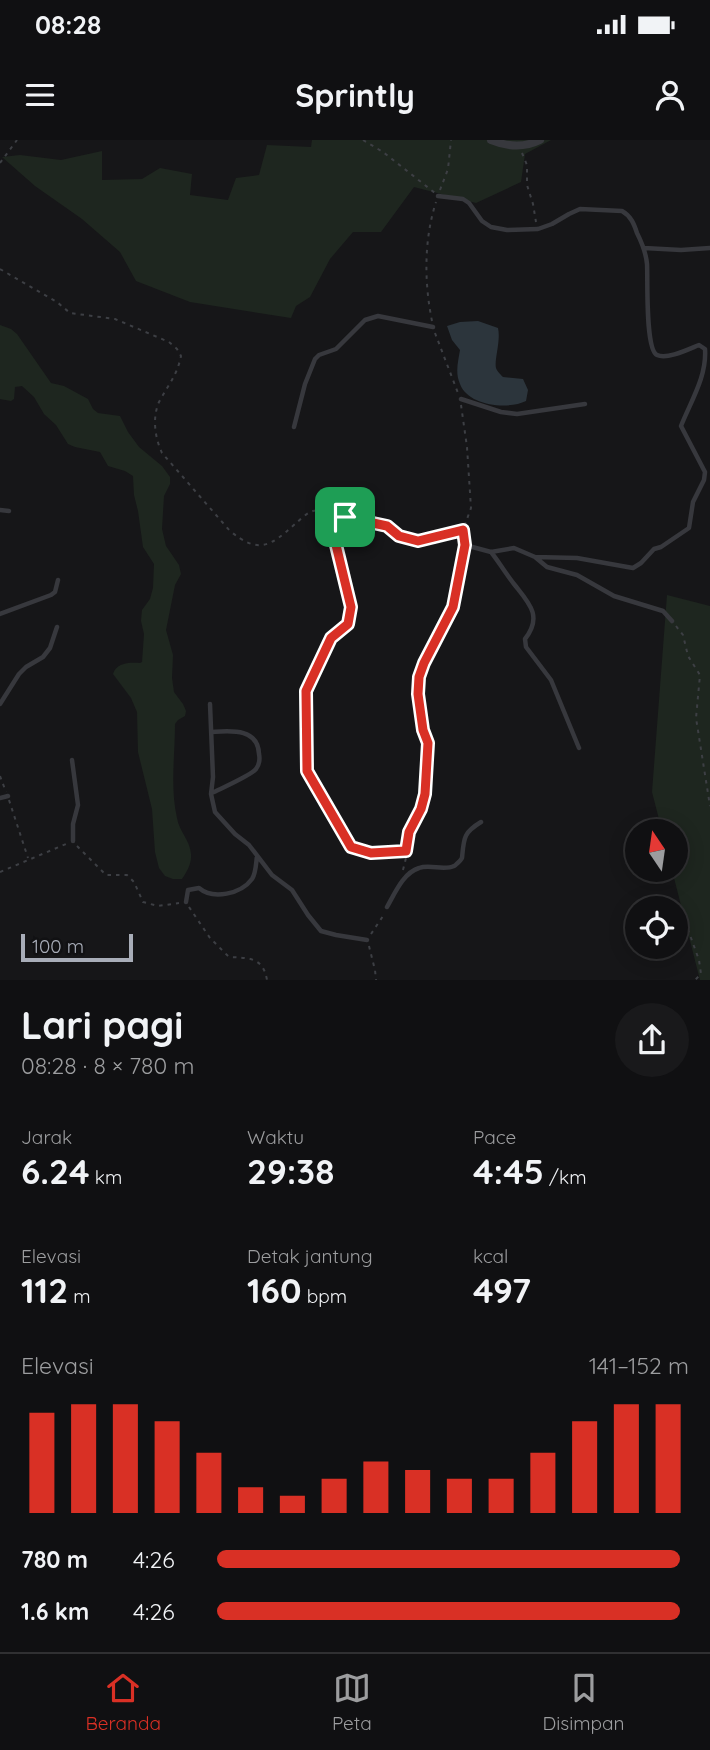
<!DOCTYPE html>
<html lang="id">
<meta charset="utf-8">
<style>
:root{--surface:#101012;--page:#19191b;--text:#f1f3f6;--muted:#9c9d9f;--line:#303032;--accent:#d93025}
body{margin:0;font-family:Quicksand,sans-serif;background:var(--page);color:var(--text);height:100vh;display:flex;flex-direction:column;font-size:26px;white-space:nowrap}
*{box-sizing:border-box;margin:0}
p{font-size:23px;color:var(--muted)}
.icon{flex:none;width:38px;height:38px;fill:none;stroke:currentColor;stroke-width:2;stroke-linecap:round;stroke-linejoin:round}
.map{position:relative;height:840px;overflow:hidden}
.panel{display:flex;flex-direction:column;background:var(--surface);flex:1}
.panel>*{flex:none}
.needle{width:46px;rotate:347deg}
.tools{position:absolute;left:625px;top:679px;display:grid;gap:14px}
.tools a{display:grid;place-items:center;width:63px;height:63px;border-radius:50%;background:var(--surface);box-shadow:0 4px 18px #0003,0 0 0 2px var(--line);font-size:35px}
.scale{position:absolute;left:21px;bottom:18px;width:112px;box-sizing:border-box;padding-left:7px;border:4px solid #a8adb8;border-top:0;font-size:19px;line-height:24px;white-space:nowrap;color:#a8adb8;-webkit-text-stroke:5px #111113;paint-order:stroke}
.pin{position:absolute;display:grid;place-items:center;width:60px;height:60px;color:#fff;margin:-30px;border-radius:14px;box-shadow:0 4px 10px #0006}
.round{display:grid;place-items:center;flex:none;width:74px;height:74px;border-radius:37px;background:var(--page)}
.head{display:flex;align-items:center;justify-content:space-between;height:119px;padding:0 21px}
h1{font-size:38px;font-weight:800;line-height:52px}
.figures{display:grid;grid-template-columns:repeat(3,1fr);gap:10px;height:119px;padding:7px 21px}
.figures div{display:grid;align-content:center}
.figures b{font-size:35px;font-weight:800}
.figures small{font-size:19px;font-weight:400}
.figures p{font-size:19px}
.chart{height:196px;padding:14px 21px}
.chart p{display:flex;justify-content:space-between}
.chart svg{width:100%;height:126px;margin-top:7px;stroke:var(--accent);stroke-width:6}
ul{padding:0 21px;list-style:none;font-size:23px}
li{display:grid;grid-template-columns:112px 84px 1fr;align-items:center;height:52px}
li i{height:18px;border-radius:9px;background:var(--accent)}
.status{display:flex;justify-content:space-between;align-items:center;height:49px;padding:0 35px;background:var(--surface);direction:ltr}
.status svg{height:19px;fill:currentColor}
header{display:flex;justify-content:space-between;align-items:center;height:91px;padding:0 21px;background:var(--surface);font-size:32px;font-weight:800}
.tab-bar{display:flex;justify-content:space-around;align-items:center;height:98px;border-top:2px solid var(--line);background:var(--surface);font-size:19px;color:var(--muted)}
.tab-bar a{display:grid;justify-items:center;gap:4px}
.tab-bar .active{color:var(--accent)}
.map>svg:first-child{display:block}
.green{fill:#1e261f}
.water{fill:#2c353c}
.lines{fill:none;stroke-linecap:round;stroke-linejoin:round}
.path{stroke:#3d3f44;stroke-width:2;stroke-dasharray:3.5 5;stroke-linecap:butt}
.lane{stroke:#37383d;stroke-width:4.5}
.street{stroke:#37383d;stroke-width:8}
.route-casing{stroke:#fff;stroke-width:14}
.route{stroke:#d93025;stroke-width:9}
</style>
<div class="status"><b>08:28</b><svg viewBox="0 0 49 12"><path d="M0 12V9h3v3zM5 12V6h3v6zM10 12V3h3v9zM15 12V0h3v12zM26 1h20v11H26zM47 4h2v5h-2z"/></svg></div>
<header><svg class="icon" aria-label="menu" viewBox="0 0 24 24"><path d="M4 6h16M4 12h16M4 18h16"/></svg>Sprintly<svg class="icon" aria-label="person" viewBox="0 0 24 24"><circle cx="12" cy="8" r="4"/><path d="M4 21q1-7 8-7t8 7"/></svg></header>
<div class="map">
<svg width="710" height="840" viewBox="0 0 710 840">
<rect width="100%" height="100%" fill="#161618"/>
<!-- green -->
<path class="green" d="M 312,0 L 551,0 L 525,14 L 521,42 L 476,63 L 414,47 L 381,92 L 353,92 L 330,119 L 310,157 L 296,166 L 291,178 L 190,162 L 136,141 L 120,112 L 82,79 L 35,46 L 2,17 L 20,15 L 61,20 L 102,11 L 102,40 L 142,39 L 160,28 L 192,34 L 190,55 L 228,60 L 236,38 L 259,35 L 267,5 L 311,7 Z
M 0,185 L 11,189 L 17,194 L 51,243 L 64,246 L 88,259 L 93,269 L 98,273 L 120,276 L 128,292 L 139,307 L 162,326 L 170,337 L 170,344 L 164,356 L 162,389 L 166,406 L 179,425 L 181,434 L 175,445 L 166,490 L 173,515 L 172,538 L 174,552 L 183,564 L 186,571 L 185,576 L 178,580 L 175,584 C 175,616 170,647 177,678 C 179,691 190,700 191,714 C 192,723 187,732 182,739 L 173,739 L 165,736 L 159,728 L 155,712 L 152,669 L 138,612 L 137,572 L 131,558 L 113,534 C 116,523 129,522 140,523 L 142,522 L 144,494 L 141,481 L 142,470 L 150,459 L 153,448 L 154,424 L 143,407 L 138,371 L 134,355 L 133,336 L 125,331 L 108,326 L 100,312 L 75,307 L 68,304 L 56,285 L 44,274 L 34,257 L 22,246 L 15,247 L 14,259 L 11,261 L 0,259 Z
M 667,455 L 710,466 L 710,840 L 700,840 L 672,730 L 676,730 L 676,691 L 662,691 L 652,652 Z"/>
<!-- water -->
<path class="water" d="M 478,181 L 498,188 C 501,201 494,220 496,228 C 497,231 501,235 503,237 L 523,239 L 528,250 L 526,261 C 508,270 468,266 460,244 C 455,233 458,222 460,210 L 452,200 L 447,186 L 460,182 Z"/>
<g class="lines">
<!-- path -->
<path class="path" d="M 363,0 L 383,12 L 435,53
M 522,13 L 527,25 L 527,45 L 533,64 L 536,82
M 0,23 L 17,0
M 440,50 L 448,29 L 451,0
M 0,129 L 57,162 L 70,173 L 115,179 L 169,202 L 177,209 L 181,216 C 177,236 168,245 159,262 C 152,278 155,298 162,313 L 230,391 C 258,414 270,407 295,384 C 300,380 306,373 313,371 C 321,369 332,374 339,375
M 432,181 C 424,142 424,99 436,62
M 435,193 L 458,253
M 461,265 L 467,307 L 471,368 L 463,390 L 464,398
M 352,378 L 387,386 L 399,396 L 418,401 L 462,391
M 676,486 L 683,495 L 688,516 L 700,535 L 696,578 L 710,666
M 0,636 L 6,652
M 9,660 L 28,718
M 77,706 L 106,735 L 127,735 L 134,742 L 143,762 L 158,766 L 179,763
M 407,706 L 409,692 L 421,669 L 425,654 L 428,603 L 423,590 L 418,554 L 420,537 L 424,523 L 453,467 L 464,410
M 403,730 L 406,718
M 0,732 L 66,704
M 189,767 L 210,798 L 229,817 C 249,818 263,817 267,840
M 682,773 L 699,820 L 701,834 L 695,840
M 371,794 L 385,773
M 369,806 L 375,830 L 376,840"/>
<!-- lane -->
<path class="lane" d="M 438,56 L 463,59 L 469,63 L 482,81 L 491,87 L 507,90 L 538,89 L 552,84 L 569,74 L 580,69 L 622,71 C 631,76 634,84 637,93 C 642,103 646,112 647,124 C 648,139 645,209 657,215 C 667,220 689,209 699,205 L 705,209 C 707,236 691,261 681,286 L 705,332 L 704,340 L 693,362 L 689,388 L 661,407 L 654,409 L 641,423 L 633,428 L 577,418 L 535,417
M 644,108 L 681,110 L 710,108
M 461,259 L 501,272 L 517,274 L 585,264
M 294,287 L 305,244 L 315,219 L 319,215 L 336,209 L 365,180 L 378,176 L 433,187
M 0,370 L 9,371
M 345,377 L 336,405 L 350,467 L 348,484 L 331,498 L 306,551 L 307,631 L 351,707 L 371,713 L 406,711
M 465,405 L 491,412 L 514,408 L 535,417 L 547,427 L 577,435 L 614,456 L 663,471 L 672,481
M 491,412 C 499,422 506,434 514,444 C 529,463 543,476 525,499 L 526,507 L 551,540 L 579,608
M 0,474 L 51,455 L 55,452 L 58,440
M 0,564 L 19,534 L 26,527 L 43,517 L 50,508 L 57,487
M 210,564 L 213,637 L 211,654 L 215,672 L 235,694 L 249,705 L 272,735 L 292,750 L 308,775 L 321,791 L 336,795 L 367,800
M 211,592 C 229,591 258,587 259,614 C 260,619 259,625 256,629 C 250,636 222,648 212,653
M 72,620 L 78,665 L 73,684 L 73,701
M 0,658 L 8,656
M 186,762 L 188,750 L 199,748 C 213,760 241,754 252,739 C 256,733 256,723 257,716
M 387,767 C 395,753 403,733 419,728 C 430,724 444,731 454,726 C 455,726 462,719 462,718 C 464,698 463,693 481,682"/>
<!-- street -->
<path class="street" d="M 491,0 C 508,7 524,8 540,0"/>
</g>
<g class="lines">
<!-- route casing -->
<g class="route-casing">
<path id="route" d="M 345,377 L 387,386 L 399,396 L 418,401 L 463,390 L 465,405 L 453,467 L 424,523 L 419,537 L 418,554 L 423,590 L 428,603 L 425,654 L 421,669 L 409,692 L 406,711 L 371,713 L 351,707 L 307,631 L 306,551 L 331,498 L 348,484 L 351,467 L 336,405 Z"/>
</g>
<!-- route -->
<use href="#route" class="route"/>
</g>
</svg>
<div class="tools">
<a><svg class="needle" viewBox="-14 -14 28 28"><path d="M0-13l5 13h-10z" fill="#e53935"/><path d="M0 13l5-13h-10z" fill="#9c9d9f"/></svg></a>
<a><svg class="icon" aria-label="locate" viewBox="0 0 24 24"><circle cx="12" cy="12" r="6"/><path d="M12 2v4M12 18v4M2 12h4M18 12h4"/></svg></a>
</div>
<div class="scale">100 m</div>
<div class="pin" style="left:345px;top:377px;background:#1e9e55"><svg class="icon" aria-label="arrive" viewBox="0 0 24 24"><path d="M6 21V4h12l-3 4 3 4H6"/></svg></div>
</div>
<section class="panel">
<div class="head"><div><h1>Lari pagi</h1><p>08:28 · 8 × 780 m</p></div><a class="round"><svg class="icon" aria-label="share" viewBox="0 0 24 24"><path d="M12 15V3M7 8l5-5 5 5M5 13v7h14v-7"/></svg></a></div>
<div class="figures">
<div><p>Jarak</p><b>6.24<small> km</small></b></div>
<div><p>Waktu</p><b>29:38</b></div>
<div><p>Pace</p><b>4:45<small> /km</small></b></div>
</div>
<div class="figures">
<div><p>Elevasi</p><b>112<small> m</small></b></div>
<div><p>Detak jantung</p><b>160<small> bpm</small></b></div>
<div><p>kcal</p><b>497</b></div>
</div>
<div class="chart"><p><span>Elevasi</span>141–152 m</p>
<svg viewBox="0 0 160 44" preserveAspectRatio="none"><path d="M5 44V9M15 44V6M25 44V6M35 44V12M45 44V23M55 44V35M65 44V38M75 44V32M85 44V26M95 44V29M105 44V32M115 44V32M125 44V23M135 44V12M145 44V6M155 44V6"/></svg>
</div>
<ul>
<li><b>780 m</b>4:26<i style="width:98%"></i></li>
<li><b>1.6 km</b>4:26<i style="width:98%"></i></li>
</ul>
</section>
<nav class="tab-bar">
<a class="active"><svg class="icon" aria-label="home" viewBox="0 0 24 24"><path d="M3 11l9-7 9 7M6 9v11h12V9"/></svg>Beranda</a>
<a><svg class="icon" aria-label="map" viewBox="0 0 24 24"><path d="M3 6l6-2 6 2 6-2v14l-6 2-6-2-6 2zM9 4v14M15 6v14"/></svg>Peta</a>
<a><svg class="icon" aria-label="saved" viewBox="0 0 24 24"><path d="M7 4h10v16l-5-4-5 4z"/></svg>Disimpan</a>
</nav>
